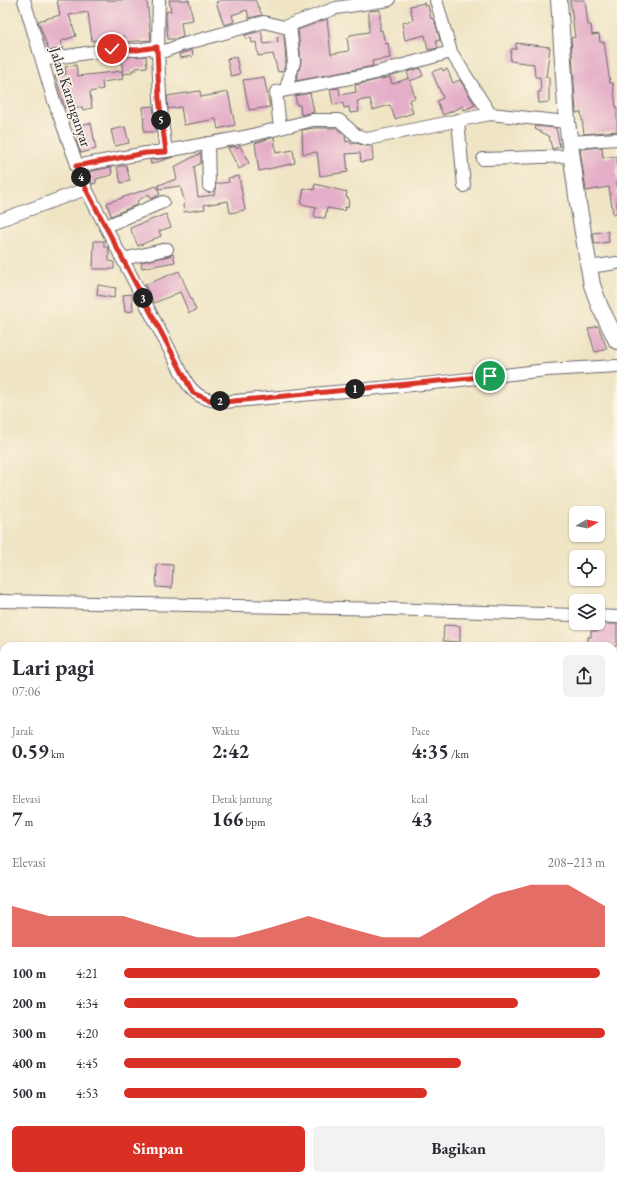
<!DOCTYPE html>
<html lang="id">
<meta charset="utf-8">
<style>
:root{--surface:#fff;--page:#f2f2f3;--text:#2b2b33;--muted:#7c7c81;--accent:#d93025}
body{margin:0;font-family:"EB Garamond",serif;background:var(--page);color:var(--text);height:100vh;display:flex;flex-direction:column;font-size:15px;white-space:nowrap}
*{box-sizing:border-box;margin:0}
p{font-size:13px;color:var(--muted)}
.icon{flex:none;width:22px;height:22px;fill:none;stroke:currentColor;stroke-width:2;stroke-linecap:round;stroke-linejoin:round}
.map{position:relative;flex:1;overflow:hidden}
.panel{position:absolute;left:0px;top:642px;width:617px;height:538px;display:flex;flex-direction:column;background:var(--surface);border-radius:12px 12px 0 0;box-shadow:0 1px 3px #0004}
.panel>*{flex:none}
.needle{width:26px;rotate:81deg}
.controls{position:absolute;left:569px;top:506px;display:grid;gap:8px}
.controls a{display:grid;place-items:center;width:36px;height:36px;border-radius:6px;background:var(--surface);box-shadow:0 1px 3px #0004;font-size:20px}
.pin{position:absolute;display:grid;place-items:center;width:34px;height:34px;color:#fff;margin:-17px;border:2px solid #fff;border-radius:50%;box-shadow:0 1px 4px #0007}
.km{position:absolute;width:20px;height:20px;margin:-10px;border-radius:50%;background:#222;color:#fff;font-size:11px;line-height:20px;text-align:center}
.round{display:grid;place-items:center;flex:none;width:42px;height:42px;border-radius:6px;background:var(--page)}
.headline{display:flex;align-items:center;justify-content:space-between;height:68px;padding:0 12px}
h1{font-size:22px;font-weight:700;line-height:30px}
.stats{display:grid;grid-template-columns:repeat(3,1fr);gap:6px;height:68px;padding:4px 12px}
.stats div{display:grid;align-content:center}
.stats b{font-size:20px;font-weight:700}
.stats small{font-size:11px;font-weight:400}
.stats p{font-size:11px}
.chart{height:112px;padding:8px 12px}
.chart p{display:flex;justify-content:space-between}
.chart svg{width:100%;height:72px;margin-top:4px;fill:var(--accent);opacity:.7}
.primary-button{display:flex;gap:8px;margin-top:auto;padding:8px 12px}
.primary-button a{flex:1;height:46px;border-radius:6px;background:var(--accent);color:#fff;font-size:16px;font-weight:700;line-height:46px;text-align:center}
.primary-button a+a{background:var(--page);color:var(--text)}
ul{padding:0 12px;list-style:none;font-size:13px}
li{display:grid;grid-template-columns:64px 48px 1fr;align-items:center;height:30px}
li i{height:10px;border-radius:5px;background:var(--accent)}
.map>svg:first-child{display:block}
.built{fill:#e8d2ee}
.green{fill:#8dd692;stroke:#587c66}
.building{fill:#e4aec8}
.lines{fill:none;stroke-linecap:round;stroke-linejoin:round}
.minor-casing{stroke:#6a666b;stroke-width:14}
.major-casing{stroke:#6a666b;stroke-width:18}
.path{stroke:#6a666b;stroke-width:1.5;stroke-dasharray:3 3;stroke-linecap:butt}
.minor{stroke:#fff;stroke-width:12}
.major{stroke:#fff;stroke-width:16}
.route-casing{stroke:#fff;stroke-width:8}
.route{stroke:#d93025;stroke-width:5}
.labels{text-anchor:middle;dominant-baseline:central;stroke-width:3.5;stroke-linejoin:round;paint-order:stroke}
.street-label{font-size:15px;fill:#22223b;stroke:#fcf5e5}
</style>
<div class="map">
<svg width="617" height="1180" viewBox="0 0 617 1180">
<rect width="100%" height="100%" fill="#fcf5e5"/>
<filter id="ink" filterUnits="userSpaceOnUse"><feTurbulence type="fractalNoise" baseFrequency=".025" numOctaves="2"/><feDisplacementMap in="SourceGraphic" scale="8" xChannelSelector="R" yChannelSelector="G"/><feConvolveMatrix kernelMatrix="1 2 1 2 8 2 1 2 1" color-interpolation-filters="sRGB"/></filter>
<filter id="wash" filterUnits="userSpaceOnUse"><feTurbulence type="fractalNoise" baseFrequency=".012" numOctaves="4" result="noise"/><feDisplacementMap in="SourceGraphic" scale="16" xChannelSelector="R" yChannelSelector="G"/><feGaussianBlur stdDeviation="0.9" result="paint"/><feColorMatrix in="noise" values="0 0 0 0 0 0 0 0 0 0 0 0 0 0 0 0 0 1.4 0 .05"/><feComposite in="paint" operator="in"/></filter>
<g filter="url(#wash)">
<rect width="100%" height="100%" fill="#efe4c4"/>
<!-- built -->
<path class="built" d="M 252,1176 L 340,1176 L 340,1180 L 252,1180 Z"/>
<!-- green -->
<path class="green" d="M 273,1176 L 318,1176 L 318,1180 L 273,1180 Z"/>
<g id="blocks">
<!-- building -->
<path class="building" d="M 57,0 L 147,0 L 151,40 L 124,42 L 124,36 L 92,41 L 88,12 L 69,15 L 76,36 L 61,41 L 63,48 L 49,51 L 38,21 L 60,15 Z
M 169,0 L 189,0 L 193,20 L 181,22 L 183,37 L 177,39 L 168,39 L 166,19 L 166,12 L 171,11 Z
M 222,0 L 255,0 L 262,15 L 249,18 L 247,10 L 232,15 L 234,22 L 224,25 L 216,2 Z
M 570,0 L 585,0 L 588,25 L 591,25 L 592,35 L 599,34 L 600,42 L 604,42 L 610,83 L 613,83 L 616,107 L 617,107 L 617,131 L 584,134 L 581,112 L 576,113 L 571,38 L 575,37 Z
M 425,3 L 425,6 L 428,5 L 431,19 L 434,18 L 440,40 L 436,41 L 438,48 L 428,50 L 425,35 L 405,40 L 402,23 L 413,21 L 410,6 Z
M 380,10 L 380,31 L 382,30 L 385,44 L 388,43 L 390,58 L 372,61 L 373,66 L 369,67 L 296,81 L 301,62 L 298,30 L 327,19 L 331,54 L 349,51 L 347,38 L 350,37 L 350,35 L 369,32 L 369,11 Z
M 261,31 L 264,44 L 278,42 L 277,37 L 284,36 L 286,61 L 283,71 L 278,72 L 273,54 L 258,56 L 256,42 L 252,43 L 251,38 L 246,39 L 245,35 Z
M 516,43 L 550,47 L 546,77 L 549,77 L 549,102 L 539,103 L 538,92 L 541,92 L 540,77 L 535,77 L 534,64 L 510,61 L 511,49 L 516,49 Z
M 192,50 L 193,56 L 180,58 L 179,54 Z
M 146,56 L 147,67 L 136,68 L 136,70 L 132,70 L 132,73 L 123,74 L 121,57 Z
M 236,57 L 240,74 L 231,76 L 227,59 Z
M 76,65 L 78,76 L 122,71 L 123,79 L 102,82 L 103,89 L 90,92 L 92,108 L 83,110 L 82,107 L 65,108 L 55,76 L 66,74 L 65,67 Z
M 420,68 L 423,76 L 410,81 L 407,72 Z
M 442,68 L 443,71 L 447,69 L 453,83 L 460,80 L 475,105 L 464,110 L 463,106 L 443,115 L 437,101 L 443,98 L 432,72 Z
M 264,77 L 270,107 L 249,110 L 243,80 Z
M 390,77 L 392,84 L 409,78 L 415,98 L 409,100 L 413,113 L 395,119 L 390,105 L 373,110 L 370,99 L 357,101 L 359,112 L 350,113 L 349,107 L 344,108 L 343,103 L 333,105 L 330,89 L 339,88 L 340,95 L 356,92 L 355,85 Z
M 200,91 L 201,97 L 228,92 L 235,125 L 218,129 L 216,119 L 184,125 L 181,107 L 168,109 L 167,96 Z
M 310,93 L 314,112 L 301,115 L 300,105 L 297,105 L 295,96 Z
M 153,106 L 156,132 L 144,132 L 143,107 Z
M 91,123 L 96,149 L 81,153 L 76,140 L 79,139 L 76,125 Z
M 536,126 L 556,128 L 560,147 L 552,149 L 549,136 L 535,129 Z
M 125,127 L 129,143 L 115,146 L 111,130 Z
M 314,128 L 336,128 L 345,135 L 346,142 L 351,141 L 351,144 L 356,143 L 365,146 L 372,146 L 373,160 L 361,162 L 360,153 L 346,154 L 348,172 L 320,176 L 317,152 L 303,154 L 302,130 Z
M 274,137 L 276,153 L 293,150 L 295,163 L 259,171 L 255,143 Z
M 235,146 L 236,148 L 240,146 L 249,163 L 239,169 L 228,148 Z
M 602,147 L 603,158 L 617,156 L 617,213 L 613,214 L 609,187 L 586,191 L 580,149 Z
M 201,153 L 201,163 L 194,167 L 198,197 L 214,195 L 216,184 L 229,182 L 228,178 L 239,176 L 245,210 L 230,213 L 228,201 L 204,205 L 205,209 L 184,212 L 183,205 L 185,203 L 180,186 L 159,189 L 158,185 L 177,179 L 174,167 Z
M 173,157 L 151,164 L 150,160 L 167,158 Z
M 126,165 L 130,181 L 121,183 L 117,167 Z
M 111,167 L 112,175 L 96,179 L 96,183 L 92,184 L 88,172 Z
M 315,184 L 347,192 L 346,197 L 349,198 L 348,208 L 345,207 L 344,211 L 327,208 L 325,218 L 314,217 L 316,207 L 301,204 L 304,188 L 314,190 Z
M 156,186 L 160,194 L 151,199 L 149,194 L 137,201 L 138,204 L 111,216 L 107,203 Z
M 166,214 L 171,227 L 159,231 L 161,236 L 138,246 L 130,228 Z
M 608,231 L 609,242 L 595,244 L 593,233 Z
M 94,241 L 104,241 L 104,247 L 108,247 L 109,250 L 109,261 L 114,262 L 114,269 L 93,269 Z
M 173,254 L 175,262 L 142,268 L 141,262 L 169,256 Z
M 179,271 L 196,310 L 189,313 L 180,292 L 154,303 L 145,285 Z
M 98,285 L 116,288 L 114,298 L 97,295 Z
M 132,294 L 133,311 L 125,312 L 123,295 Z
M 598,326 L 607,349 L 595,352 L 588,329 Z
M 157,564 L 173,565 L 172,588 L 156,587 Z
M 599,624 L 617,624 L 617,646 L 588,646 L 588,637 L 591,637 L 591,631 L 599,631 Z
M 444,625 L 460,626 L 460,642 L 443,641 Z"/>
</g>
</g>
<g filter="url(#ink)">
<use href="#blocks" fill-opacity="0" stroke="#6a666b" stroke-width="1"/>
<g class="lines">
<!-- minor casing -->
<g class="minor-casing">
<path id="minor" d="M 24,0 L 54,101 L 86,189 L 187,383 C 197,398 207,400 224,402 L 434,383 L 547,370 L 617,366
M 436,0 L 451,52
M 157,54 L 181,45 L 264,22 L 284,27 L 336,8 L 389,0
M 42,60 L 112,49 L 137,50 L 157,47
M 287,90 L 287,85 L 294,62 L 290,25
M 490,114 L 567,122
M 458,120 L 464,186
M 570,142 L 617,139
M 208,143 L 209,186
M 166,151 L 244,137 L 313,120 L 339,120 L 356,135 L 367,139 L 490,114 L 451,52 L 371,74 L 276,92 L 280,128
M 483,159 L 571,156
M 76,166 L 146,153 L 166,151 C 158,100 157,52 159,0
M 0,220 L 86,189
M 106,226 L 163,202
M 123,259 L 167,249
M 589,267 L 617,263
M 0,601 L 387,609 L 576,615
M 598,616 L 617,617
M 613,665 L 617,663
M 613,727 L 617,727
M 613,791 L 617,790
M 613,833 L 617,833
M 0,845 L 4,847
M 613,902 L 617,901
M 3,1028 L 4,1040
M 0,1071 L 4,1070
M 613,1136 L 617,1138
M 0,1154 L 4,1154
M 32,1176 L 33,1180
M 82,1176 L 83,1180
M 167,1176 L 167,1180
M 569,1176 L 569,1180"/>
</g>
<!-- major casing -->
<g class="major-casing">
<path id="major" d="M 559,0 L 567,122 L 578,203 L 592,285 L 600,307 L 617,341"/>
</g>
<!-- path -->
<path class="path" d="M 0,759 L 4,759"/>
<!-- minor -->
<use href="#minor" class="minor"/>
<!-- major -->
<use href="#major" class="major"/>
</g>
</g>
<g class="lines" filter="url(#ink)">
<!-- route casing -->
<g class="route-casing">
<path id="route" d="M 112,49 L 137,50 L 157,47 L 159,99 L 166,152 L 146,153 L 76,166 L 86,189 L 193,393 L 209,400 L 224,402 L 490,376"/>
</g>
<!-- route -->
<use href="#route" class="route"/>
</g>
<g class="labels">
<!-- street labels -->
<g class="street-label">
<text transform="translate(71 97) rotate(72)">Jalan Karanganyar</text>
</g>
</g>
</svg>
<div class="controls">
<a><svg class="needle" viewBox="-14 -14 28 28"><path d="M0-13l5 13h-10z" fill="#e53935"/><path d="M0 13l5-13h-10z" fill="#7c7c81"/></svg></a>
<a><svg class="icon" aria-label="locate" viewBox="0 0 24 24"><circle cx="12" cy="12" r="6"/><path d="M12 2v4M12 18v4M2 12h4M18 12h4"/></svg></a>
<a><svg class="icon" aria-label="layers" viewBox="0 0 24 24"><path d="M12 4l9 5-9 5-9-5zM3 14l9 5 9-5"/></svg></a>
</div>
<div class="pin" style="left:490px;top:376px;background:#1e9e55"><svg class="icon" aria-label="arrive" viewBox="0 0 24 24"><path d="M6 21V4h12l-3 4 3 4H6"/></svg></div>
<div class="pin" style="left:112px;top:49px;background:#d93025"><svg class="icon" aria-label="check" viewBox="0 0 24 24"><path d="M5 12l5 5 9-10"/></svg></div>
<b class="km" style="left:355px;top:389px">1</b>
<b class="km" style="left:220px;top:401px">2</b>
<b class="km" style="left:143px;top:298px">3</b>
<b class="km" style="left:81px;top:177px">4</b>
<b class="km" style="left:161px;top:120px">5</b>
<section class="panel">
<div class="headline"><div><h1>Lari pagi</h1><p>07:06</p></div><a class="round"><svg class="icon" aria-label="share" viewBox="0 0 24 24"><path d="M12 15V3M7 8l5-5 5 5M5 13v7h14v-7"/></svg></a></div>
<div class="stats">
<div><p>Jarak</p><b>0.59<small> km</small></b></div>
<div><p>Waktu</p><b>2:42</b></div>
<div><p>Pace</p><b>4:35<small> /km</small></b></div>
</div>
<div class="stats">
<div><p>Elevasi</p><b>7<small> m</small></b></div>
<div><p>Detak jantung</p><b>166<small> bpm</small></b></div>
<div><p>kcal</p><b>43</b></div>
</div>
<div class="chart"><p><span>Elevasi</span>208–213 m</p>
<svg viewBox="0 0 160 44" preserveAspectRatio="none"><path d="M0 44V19L10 25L20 25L30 25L40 32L50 38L60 38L70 32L80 25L90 32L100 38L110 38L120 25L130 12L140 6L150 6L160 19V44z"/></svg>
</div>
<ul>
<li><b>100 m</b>4:21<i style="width:99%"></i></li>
<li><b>200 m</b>4:34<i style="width:82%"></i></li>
<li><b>300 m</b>4:20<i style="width:100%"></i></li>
<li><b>400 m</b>4:45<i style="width:70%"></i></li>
<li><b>500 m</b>4:53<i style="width:63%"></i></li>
</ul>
<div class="primary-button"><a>Simpan</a><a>Bagikan</a></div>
</section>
</div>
